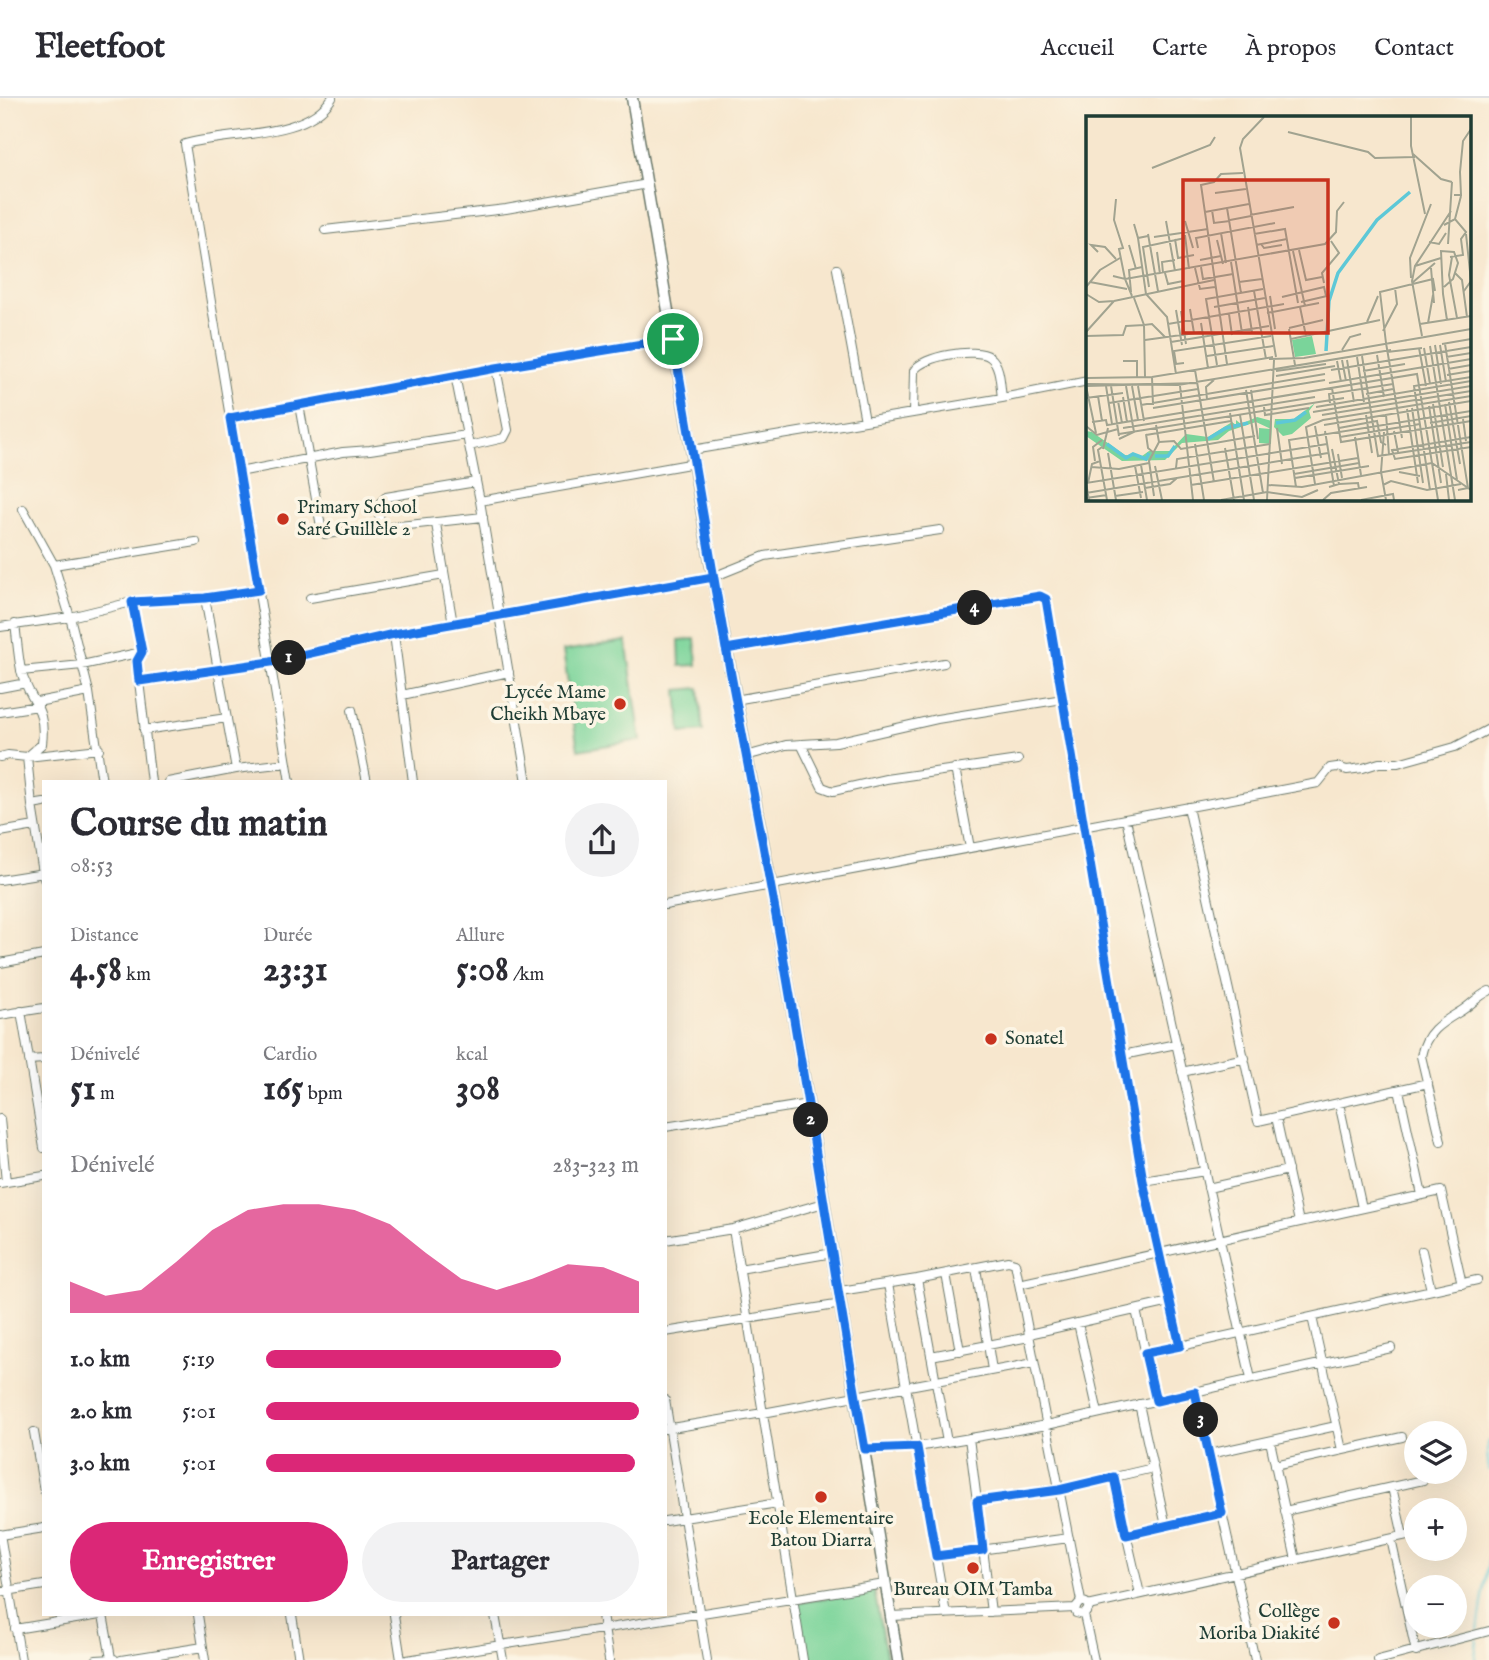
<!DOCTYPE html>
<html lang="fr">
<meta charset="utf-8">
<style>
:root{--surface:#fff;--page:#f2f2f3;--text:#2b2b33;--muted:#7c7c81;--line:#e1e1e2;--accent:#db2777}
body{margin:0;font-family:"IM FELL English",serif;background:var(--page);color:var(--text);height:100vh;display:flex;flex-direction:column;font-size:26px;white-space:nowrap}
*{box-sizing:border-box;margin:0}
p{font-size:23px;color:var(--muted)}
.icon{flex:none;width:38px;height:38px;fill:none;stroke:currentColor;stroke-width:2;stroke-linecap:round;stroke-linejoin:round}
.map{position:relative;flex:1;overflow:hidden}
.side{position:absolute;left:42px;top:682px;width:625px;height:836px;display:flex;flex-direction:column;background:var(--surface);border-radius:0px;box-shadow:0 7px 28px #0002}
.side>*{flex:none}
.tools{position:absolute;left:1404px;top:1323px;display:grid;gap:14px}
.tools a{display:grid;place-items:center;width:63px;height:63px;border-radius:50%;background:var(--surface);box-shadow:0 7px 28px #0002;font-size:35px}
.pin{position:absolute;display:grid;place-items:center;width:60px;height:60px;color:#fff;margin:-30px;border:4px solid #fff;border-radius:50%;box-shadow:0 2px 7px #0007}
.km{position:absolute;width:35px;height:35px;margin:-18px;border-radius:50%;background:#222;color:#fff;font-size:19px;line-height:35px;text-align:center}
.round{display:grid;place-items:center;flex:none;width:74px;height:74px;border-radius:37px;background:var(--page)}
.summary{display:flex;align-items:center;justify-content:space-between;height:119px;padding:0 28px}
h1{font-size:38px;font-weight:700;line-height:52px}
.stats{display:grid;grid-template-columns:repeat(3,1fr);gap:10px;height:119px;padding:7px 28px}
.stats div{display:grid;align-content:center}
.stats b{font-size:35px;font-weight:700}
.stats small{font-size:19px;font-weight:400}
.stats p{font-size:19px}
.chart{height:196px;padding:14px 28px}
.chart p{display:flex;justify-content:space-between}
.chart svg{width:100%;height:126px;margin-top:7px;fill:var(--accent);opacity:.7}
.action{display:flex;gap:14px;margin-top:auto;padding:14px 28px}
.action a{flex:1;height:80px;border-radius:42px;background:var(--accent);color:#fff;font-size:28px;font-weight:700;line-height:80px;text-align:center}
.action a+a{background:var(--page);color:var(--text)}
ul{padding:0 28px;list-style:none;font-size:23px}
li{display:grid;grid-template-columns:112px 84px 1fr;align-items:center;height:52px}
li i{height:18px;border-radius:9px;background:var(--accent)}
header{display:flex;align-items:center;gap:42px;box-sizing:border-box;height:98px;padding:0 35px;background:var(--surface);border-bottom:2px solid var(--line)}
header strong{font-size:33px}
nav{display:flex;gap:38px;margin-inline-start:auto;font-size:24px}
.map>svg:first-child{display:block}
.green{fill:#7ad49a;stroke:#4c8867;stroke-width:2}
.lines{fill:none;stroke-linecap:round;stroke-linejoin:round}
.stream{stroke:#5dc8d7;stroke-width:2}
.street-casing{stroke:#6b786a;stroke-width:10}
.secondary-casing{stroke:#6b786a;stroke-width:13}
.street{stroke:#fff;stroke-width:8}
.secondary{stroke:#fff;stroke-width:10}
.route-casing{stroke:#fff;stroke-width:14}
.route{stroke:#1a73e8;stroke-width:9}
.poi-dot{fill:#c8321e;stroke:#fcf5e5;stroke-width:2.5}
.labels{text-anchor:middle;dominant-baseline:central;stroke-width:7;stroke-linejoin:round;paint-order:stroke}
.poi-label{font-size:19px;fill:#1f3d34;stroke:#fcf5e5;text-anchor:start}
.inset-river{fill:none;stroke:#5dc8d7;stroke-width:3.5}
.inset-road{fill:none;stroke:#a1a390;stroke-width:2}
.view{fill:#c8321e;fill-opacity:0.15;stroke:#c8321e;stroke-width:3.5}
.inset-edge{fill:none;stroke:#1f3d34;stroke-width:3.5}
</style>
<header>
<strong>Fleetfoot</strong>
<nav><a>Accueil</a><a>Carte</a><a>À propos</a><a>Contact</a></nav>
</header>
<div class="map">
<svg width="1489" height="1562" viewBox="0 0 1489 1562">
<rect width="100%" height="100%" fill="#fcf5e5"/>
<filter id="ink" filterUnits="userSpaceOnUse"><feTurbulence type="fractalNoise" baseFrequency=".0143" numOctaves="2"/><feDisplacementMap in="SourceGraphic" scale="14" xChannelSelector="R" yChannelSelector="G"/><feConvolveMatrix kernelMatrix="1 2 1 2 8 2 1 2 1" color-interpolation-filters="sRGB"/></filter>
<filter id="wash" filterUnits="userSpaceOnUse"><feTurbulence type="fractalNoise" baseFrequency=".00686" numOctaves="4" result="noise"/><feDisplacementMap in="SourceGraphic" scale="28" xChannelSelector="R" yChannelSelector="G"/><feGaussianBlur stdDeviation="1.57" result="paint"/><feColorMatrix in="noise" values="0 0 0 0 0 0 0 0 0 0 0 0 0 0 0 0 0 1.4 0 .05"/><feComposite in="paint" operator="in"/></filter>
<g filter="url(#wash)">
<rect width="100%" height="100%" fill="#f7e7ce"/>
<!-- green -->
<path class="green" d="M 695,541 L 697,567 L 680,568 L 679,542 Z
M 626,543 L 641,642 L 578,652 L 563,553 Z
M 699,590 L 703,633 L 681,635 L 677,592 Z
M 874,1491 L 887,1562 L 807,1562 L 797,1505 Z"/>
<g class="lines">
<!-- stream -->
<path class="stream" d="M 1489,1343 L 1487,1353 L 1489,1372
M 1478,1532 L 1489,1460
M 1475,1562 L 1477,1541"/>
</g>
</g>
<g filter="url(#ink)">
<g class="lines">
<!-- street casing -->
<g class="street-casing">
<path id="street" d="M 325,132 L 506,111 L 648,86
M 837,171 L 865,323
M 455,277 L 480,403 L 527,684
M 299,307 L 322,434 L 325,436 L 483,419
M 913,315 L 914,273 C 921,258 976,249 990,259 C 1001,267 1000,287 1002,300
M 230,320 L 496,270 L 673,241
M 469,348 L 504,340 L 508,332 L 496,270
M 692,352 L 1002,300 L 1088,283
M 239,374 L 343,354 L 370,352 L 466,337
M 480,403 L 695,365
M 23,411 L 54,467 L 70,519 L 89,594 L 102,684
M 436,426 L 453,526
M 381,432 L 378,407 L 386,399 L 476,384
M 54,467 L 196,444
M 205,500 L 236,671
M 310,500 L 444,477
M 132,504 L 142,554 L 137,563 L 139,583
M 15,526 C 17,541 18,557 21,572 C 28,603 47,607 42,646 L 27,659 L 32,707 L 44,781
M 0,529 L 70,519 L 132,504 L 205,500 L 259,492
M 394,536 L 413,684
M 726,551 L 1040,498 L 1046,501 L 1143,1083 L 1180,1248
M 21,573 L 82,567 L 142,554
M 0,590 L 26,585
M 402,597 L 509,574
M 735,602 L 944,565
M 37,604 L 89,594
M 352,612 L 367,684
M 0,614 L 38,608
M 144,632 L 227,620
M 801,646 L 822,689 L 833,693 L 886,681 L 1018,662
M 746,658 L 786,647 L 836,644 L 937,621 L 1063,601
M 0,659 L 8,657 L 27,659 L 99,651
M 955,670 L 970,750
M 151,684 L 139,583 L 271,564 L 394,536 L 713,479 L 765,458 L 940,432
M 168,684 L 236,671 L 287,665
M 290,684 L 185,46 C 229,34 306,41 332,0
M 32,707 L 44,705
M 1188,709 L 1258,1023 L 1428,985
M 1126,721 L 1251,1281
M 0,734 L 35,728
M 0,782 L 44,775
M 665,807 L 1318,685 L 1330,670 L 1337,669 L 1347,672 L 1363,670 L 1379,665 L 1398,665 L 1455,649 L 1489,631
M 0,865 L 44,857
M 21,913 L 44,1050
M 0,917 L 44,910
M 1123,957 L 1176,946
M 29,962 L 44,961
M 1182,974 L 1245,960
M 1399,992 L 1422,1097
M 1339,1005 L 1362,1110
M 1276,1019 L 1299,1124
M 0,1021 L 6,1084
M 665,1029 L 808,1006
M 1441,1043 L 1421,958 C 1426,933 1441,925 1461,913 C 1471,907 1478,898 1489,893
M 1143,1083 L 1205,1073
M 0,1085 L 44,1078
M 1208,1090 L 1288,1072
M 733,1131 L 803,1562
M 665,1142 L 733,1131 L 824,1105
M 1422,1153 L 1431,1192
M 976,1170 L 992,1272
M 739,1171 L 833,1155
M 946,1176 L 960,1253
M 917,1181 L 947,1344
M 888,1186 L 946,1516
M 1019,1186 L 1441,1093 L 1462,1186
M 840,1193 L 917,1181 L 1008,1163 L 1015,1165 L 1081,1503
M 1136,1212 L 1156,1302
M 1312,1219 L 1342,1352
M 1078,1225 L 1098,1315
M 665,1234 L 842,1206
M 1029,1236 L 1170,1204
M 1145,1256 L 1477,1182
M 931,1258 L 1029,1239
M 1195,1294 L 1255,1562
M 665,1302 L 707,1562
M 1139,1306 L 1166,1428
M 665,1331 L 763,1315 L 1034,1265
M 34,1334 L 44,1393
M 969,1340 L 991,1514
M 1270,1343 L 1296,1462
M 865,1351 L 917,1349 L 1047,1327 L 1391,1250
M 1209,1356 L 1336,1328
M 1275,1367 L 1402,1339
M 1113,1379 L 1140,1496
M 1392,1389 L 1403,1438
M 977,1403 L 1059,1392 L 1153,1370
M 1285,1413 L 1423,1382
M 665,1423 L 778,1405
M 0,1436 L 21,1562
M 0,1437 L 44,1430
M 1126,1437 L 1222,1415
M 1391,1441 L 1416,1554
M 936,1458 L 1069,1440
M 0,1494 L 44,1487
M 1088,1508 L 1416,1435
M 103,1517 L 111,1560
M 198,1517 L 205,1562
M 292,1517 L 299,1562
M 394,1517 L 401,1562
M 495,1517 L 503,1562
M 602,1517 L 609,1562
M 1084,1517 L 1094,1562
M 891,1518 L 1075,1510 L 1081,1503 L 1086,1505 L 1089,1510 L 1084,1517 L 1076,1515 L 1075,1510
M 15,1531 L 100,1517
M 96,1562 L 114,1561
M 121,1562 L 203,1549
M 407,1562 L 885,1486
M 1378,1562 L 1489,1533"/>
</g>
<!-- secondary casing -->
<g class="secondary-casing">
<path id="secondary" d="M 632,0 L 713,479 L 771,787 L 803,974 L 898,1562"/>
</g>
<!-- street -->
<use href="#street" class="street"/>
<!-- secondary -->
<use href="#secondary" class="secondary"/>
</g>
</g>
<g class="lines" filter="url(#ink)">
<!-- route casing -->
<g class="route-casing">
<path id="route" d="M 673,241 L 496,270 L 230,320 L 259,492 L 205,500 L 132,504 L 142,554 L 137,563 L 139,583 L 271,564 L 394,536 L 713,479 C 737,613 764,746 787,880 C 814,1037 837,1194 865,1351 L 917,1349 L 936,1458 L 983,1452 L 977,1403 L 1059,1392 L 1114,1379 L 1126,1437 L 1222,1415 L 1195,1294 L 1156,1303 L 1145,1255 L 1180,1248 L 1143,1083 L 1046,501 L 1040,498 L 726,551 L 673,241"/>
</g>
<!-- route -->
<use href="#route" class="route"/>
</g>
<!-- markers -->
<g class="poi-dot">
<circle cx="283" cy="421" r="7"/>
<circle cx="620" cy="606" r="7"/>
<circle cx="991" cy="941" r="7"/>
<circle cx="821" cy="1399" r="7"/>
<circle cx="973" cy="1470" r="7"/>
<circle cx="1334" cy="1525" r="7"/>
</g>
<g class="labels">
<!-- poi labels -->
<g class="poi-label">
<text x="297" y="410">Primary School<tspan x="297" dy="22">Saré Guillèle 2</tspan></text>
<text x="606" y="595" text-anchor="end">Lycée Mame<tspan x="606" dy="22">Cheikh Mbaye</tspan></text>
<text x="1005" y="941">Sonatel</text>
<text x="821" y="1421" text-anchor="middle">Ecole Elementaire<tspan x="821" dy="22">Batou Diarra</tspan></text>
<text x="973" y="1492" text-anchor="middle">Bureau OIM Tamba</text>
<text x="1320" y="1514" text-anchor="end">Collège<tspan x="1320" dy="22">Moriba Diakité</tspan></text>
</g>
</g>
<!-- overview -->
<g transform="translate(1086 18)">
<rect width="385" height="385" fill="#f7e7ce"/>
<path d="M 226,220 L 230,238 L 209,241 L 206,224 ZM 229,287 L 223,295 L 225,302 L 206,318 L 197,320 L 188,311 L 189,303 L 208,303 ZM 171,301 L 186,305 L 185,328 L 173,327 L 173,312 L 185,313 L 170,306 L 143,315 L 132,324 L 96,327 L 79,344 L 36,345 L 0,320 L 0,315 L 6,316 L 39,339 L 56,340 L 63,335 L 84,335 L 100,318 L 122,321 L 146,306 L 150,309 L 150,304 L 155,308 Z" fill="#7ad49a"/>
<path class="inset-river" d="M 240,235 L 243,185 L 252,157 L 291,104 L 324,76M 190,307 L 209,304 L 220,296M 122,323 L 140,312 L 162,307M 21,328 L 40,342 L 47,338 L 60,343 L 63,337M 69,340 L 82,340 L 89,330"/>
<path class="inset-road" d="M 178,1 L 157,23 L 154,32 L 190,241M 325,1 L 325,30 L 339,98M 202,16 L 282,36 L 289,42 L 329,41M 327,38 L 355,63 L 366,66M 66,52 L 124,29 L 129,21M 374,56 L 377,25 L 385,13M 129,77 L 160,73M 368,79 L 375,79 L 374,56M 141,92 L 155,177M 126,94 L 128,107 L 144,105M 119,96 L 163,88M 164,99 L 208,91M 369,103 L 375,80M 144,104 L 165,100M 80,105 L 89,155M 99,105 L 107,132M 48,108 L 52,122 L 62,120M 358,109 L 369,103 L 380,116 L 375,123 L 377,139 L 364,141M 135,117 L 140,147M 62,118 L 72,175M 168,118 L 199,113 L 212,187M 99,119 L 103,153M 68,121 L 122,113M 52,122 L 60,178 L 81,201 L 90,258M 89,123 L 92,142 L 108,139M 131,124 L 137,148M 343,126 L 353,128 L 360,117M 175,128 L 178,132 L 196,129M 362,128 L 366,66M 43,129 L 50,153M 170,129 L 201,123M 112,132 L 110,122 L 189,107M 213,134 L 220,164 L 236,161M 207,135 L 219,190M 12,136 L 5,129 L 19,131 L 30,143M 71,136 L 74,158M 366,141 L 363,159 L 371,202M 114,144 L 135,140M 145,146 L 156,217M 329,150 L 355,142M 115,151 L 117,163 L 147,158M 109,152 L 114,173 L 129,171M 345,152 L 348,187M 77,157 L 76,146 L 89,144M 79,157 L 82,168 L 97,165M 369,157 L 376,164 L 381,201M 27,160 L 39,163 L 33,133 L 37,132 L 28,104 L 30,83M 325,162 L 324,142 L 345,88M 4,166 L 41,173M 153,166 L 176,163M 238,167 L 236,157 L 253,137 L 245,125M 326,167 L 349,147M 0,171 L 14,154 L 34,142M 63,171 L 57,131 L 99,122M 358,171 L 367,163 L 372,147 L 368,136 L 355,135 L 357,178 L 361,204M 168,175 L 180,243M 378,175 L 385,165 L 380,118M 45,176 L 43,154 L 56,151M 0,178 L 13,186 L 28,185 L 128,164M 46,180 L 39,163 L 239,128 L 250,116 L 251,95 L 258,86M 184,180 L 189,213M 196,181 L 238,171 L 240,180M 48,182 L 58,209 L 66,208 L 79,221M 215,186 L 241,180M 128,191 L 179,182M 162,191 L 166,216M 214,191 L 220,220M 104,193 L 108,217M 90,194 L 96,229M 95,195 L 100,228M 181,197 L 233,187M 143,198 L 146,219M 281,206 L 292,180M 115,207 L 122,252M 342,207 L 347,179M 82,208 L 198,188M 334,208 L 385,200M 203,212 L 237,204M 203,213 L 209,249M 297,215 L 311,188 L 309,172M 0,216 L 28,185M 0,220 L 37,219 L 40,210 L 58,209 L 59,261M 336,220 L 326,165 L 329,150 L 365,95M 205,223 L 294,204M 59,224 L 117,216M 85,226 L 183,210M 300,227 L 294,176 L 347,163 L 349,175M 300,227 L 306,262 L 331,258 L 346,347 L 385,374M 356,228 L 385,223M 359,228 L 382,372 L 372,374M 349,229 L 355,268M 354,229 L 360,266M 344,230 L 369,384M 333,232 L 340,270M 338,232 L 344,268M 256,234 L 264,221 L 275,218M 301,236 L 336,232M 291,239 L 298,281M 121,240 L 187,230M 276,240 L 292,340 L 385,326M 271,241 L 278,286M 360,241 L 385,237M 183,243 L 218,242 L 385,213M 256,244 L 260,265M 261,244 L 268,286M 37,245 L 51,245 L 51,261M 251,245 L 255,266M 98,247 L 90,248 L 88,235 L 185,220M 141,248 L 115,69 L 128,66 L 135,58 L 157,57M 131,249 L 120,183 L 177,173M 362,253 L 385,249M 109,254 L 128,366M 245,254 L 385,231M 190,255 L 240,248M 277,255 L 319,248M 361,259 L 385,255M 190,260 L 249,250M 66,261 L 67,289M 0,262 L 66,261 L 187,241M 243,267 L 385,243M 0,268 L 92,269 L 305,234M 0,270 L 111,267M 0,270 L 10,317M 20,270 L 26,308M 25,270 L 33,320M 46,270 L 52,304M 52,270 L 58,305M 94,270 L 107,384M 246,272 L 255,326 L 385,305M 160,274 L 177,377M 165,274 L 172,323M 280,278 L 307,273M 12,280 L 16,305M 37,281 L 41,306M 0,282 L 37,277M 121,284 L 120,271 L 128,264M 32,285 L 36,307M 363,286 L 374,348M 23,287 L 112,273M 244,287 L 243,278 L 307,268M 347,288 L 357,351M 359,288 L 371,364M 55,289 L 239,258M 343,290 L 355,367M 178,291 L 179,299 L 223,292M 230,291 L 385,265M 67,292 L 239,264M 326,292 L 337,367M 321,293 L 332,367M 227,296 L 385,270M 144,297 L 158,384M 300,298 L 303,339M 154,299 L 168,384M 236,299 L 385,275M 280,299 L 286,337M 377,303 L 380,325M 6,306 L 20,304 L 21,309 L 306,262 L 316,322M 344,307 L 385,300M 238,309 L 385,285M 0,310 L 11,319 L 32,313M 229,310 L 235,342M 37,312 L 229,281M 191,312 L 196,348M 253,312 L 291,305 L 295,326 L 300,329M 239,315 L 248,370M 308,315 L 312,336M 298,316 L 295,356 L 300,384M 33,318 L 258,282M 60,318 L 62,332 L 68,337M 60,319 L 145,305M 254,321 L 334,308M 269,321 L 275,359M 385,321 L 306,334 L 309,343 L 385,331M 33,323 L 48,316 L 40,270M 73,326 L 88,325 L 95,333 L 169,320M 109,328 L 118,384M 16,331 L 12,334 L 21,384M 139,332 L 148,384M 17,333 L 22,312M 22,337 L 30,384M 252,338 L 256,362M 9,345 L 7,331 L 16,324M 346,347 L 352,384M 55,349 L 61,384M 49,350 L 55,382M 69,350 L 76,384M 5,351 L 33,353 L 63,347M 90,352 L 91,343 L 184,328M 313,356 L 334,360M 208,358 L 273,347M 360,358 L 363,384M 209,362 L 283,350M 2,367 L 6,348 L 14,345M 229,368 L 220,311 L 237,304 L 385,280M 253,368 L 272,367 L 273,373M 105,369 L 272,342M 182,369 L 216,371 L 346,347M 297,369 L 305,365 L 341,374 L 375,368M 210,371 L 203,324 L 385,295M 243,371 L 253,368 L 246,333M 59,372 L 84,368 L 91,362M 344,374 L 328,270 L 385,261M 0,377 L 242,337M 29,380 L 57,376M 68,380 L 63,345 L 73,326 L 70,309M 0,382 L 21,379M 3,384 L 0,367 L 241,328M 135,384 L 181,376 L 216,381 L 232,374M 181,384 L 188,244M 237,384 L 245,377 L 281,371M 275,384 L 307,378 L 308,384"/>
<path class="view" d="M 97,64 L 242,64 L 242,217 L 97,217 Z"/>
<rect width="385" height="385" class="inset-edge"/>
</g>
</svg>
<div class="tools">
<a><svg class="icon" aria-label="layers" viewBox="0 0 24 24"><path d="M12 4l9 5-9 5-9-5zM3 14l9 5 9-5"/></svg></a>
<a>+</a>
<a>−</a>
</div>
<div class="pin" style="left:673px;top:241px;background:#1e9e55"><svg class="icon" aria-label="arrive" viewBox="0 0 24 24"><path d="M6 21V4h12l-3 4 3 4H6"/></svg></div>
<b class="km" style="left:289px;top:560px">1</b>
<b class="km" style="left:811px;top:1022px">2</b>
<b class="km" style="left:1201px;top:1322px">3</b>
<b class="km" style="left:975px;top:510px">4</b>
<section class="side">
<div class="summary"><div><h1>Course du matin</h1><p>08:53</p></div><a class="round"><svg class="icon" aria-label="share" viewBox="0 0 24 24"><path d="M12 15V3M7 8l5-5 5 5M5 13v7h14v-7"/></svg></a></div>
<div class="stats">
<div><p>Distance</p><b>4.58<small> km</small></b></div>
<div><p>Durée</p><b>23:31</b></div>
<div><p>Allure</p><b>5:08<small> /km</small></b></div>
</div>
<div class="stats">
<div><p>Dénivelé</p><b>51<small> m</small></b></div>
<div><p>Cardio</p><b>165<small> bpm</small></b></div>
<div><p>kcal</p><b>308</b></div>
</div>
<div class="chart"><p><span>Dénivelé</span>283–323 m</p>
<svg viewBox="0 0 160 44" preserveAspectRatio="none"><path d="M0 44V33L10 38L20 36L30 26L40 15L50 8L60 6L70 6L80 8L90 13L100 23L110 32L120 36L130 32L140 27L150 28L160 33V44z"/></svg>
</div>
<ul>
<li><b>1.0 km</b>5:19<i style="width:79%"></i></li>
<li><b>2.0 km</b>5:01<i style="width:100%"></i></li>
<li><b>3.0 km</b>5:01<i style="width:99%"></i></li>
</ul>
<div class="action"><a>Enregistrer</a><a>Partager</a></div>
</section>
</div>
